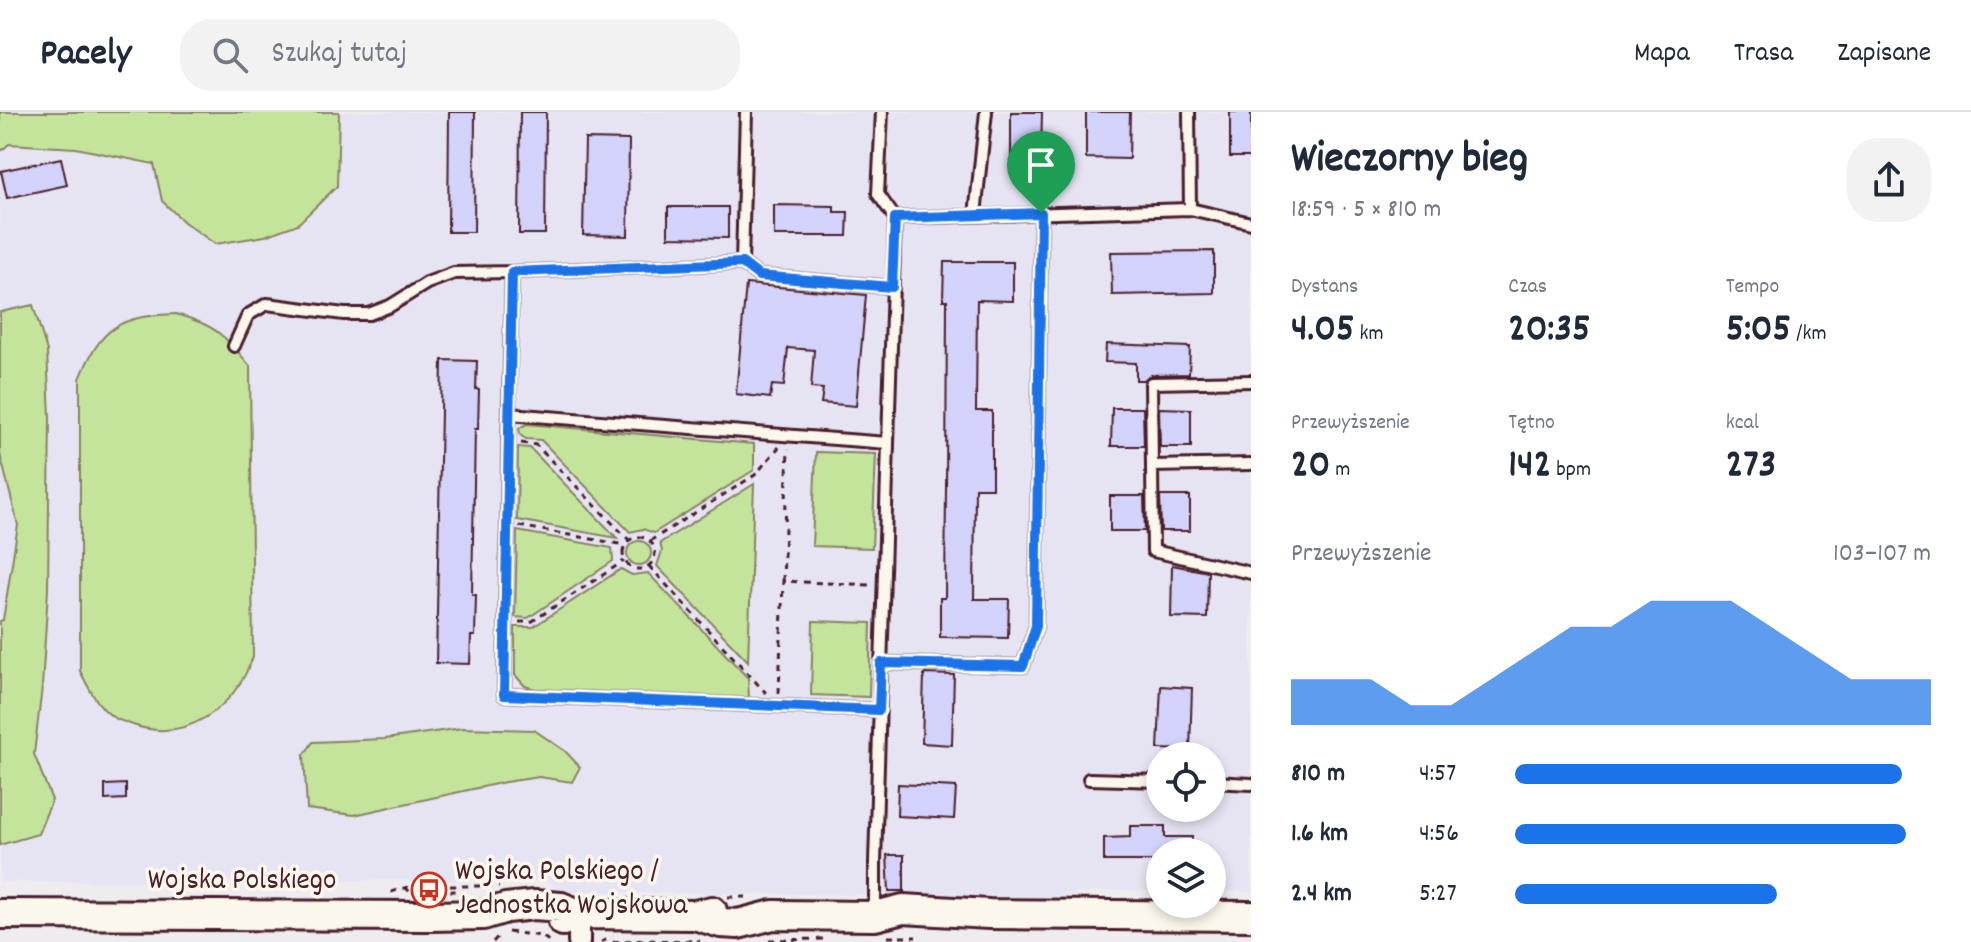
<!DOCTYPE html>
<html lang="pl">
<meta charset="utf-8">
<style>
:root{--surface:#fff;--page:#f2f2f3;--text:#1f2937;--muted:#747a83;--line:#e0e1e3;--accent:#1a73e8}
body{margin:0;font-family:Dekko,sans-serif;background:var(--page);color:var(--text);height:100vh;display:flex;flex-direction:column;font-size:30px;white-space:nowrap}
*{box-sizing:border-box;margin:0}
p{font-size:26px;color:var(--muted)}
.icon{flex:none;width:44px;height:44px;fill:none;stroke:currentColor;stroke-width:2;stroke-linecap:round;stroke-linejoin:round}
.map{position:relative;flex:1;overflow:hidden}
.drawer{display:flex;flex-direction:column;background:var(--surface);width:720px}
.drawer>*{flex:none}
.tools{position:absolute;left:1146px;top:630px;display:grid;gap:16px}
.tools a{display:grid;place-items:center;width:80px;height:80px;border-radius:50%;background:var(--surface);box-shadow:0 4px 12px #0003;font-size:40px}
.pin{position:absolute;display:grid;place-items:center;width:68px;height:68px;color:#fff;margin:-82px -34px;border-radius:50% 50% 50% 0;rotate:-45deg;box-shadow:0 0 8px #0007}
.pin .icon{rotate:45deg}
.round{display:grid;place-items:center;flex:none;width:84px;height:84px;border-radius:32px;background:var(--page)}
.headline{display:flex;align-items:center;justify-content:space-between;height:136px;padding:0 40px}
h1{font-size:44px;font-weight:700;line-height:60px}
.figures{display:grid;grid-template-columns:repeat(3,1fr);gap:12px;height:136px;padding:8px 40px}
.figures div{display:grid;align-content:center}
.figures b{font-size:40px;font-weight:700}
.figures small{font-size:22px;font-weight:400}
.figures p{font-size:22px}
.chart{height:224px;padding:16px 40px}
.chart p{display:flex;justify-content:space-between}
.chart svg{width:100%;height:144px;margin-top:8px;fill:var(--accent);opacity:.7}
ul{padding:0 40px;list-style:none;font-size:26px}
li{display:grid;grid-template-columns:128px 96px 1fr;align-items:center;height:60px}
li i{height:20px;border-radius:10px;background:var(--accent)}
header{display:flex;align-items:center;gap:48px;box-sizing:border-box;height:112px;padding:0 40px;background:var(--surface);border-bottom:2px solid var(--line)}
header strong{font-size:38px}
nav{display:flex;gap:44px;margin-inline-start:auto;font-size:28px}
.search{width:560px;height:72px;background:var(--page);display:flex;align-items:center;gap:20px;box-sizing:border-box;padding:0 28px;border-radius:32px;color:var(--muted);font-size:30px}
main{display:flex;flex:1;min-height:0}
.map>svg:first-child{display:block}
.built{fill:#e6e4f3;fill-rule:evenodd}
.green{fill:#c4e49c;stroke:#878264;stroke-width:2}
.building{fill:#d2d2fa;stroke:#4a1f2b;stroke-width:2}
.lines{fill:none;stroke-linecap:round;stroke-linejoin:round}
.service-casing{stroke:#4a1f2b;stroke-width:16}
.minor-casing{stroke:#4a1f2b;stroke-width:26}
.secondary-casing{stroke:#4a1f2b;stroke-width:34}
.path{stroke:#4a1f2b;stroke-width:3;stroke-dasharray:6 6;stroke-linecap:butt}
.service{stroke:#fbf7ec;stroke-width:10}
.minor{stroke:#fbf7ec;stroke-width:20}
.secondary{stroke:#fbf7ec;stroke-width:28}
.route-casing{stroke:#fff;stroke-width:16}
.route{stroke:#1a73e8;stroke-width:10}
.labels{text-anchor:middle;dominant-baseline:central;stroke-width:7;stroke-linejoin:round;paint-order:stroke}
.poi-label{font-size:30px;fill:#4a1f2b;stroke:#fbf7ec;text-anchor:start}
.street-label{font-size:30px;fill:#4a1f2b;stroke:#fbf7ec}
</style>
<header>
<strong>Pacely</strong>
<div class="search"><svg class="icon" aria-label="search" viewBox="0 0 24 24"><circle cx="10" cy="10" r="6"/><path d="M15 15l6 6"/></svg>Szukaj tutaj</div>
<nav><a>Mapa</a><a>Trasa</a><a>Zapisane</a></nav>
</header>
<main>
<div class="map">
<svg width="1251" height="830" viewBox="0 0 1251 830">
<rect width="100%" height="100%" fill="#efecf0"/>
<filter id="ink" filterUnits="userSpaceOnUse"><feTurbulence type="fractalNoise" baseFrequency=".0125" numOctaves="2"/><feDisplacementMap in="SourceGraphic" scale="16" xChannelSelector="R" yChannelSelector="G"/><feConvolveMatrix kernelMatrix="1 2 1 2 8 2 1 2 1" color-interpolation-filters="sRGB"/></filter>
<g filter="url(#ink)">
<!-- built -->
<path class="built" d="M 0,0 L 1251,0 L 1251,780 L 1212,779 L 1212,740 L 1160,740 L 1160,779 L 1120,778 L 1039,785 L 563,780 L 545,768 L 0,770 ZM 1160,644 L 1212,644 L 1212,696 L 1160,696 Z"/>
<!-- green -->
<path class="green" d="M 0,0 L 339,0 L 337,74 L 298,112 L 265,124 L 215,132 L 184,110 L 162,89 L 154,52 L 76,36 L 9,32 L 0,40 Z
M 33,193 L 47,239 L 50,305 L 48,478 L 42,575 L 34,642 L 52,688 L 38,722 L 0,733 L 0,509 L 3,508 L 18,413 L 0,342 L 0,200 Z
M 176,202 C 217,214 223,222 250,254 L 253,545 C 234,596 186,633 130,612 C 125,610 117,608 113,605 C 98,595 88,575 80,559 L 80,267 C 101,214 120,204 176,202 Z
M 527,312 L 754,332 L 754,358 L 654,421 L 643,417 L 630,420 L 541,328 L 526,327 L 520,323 L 519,316 Z
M 518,335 L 530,336 L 617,426 L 517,408 Z
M 816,340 L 876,342 L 872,436 L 812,434 Z
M 754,372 L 748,549 L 657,454 L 662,439 L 660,431 Z
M 517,419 L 612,436 L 613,449 L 528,506 L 515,505 Z
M627 441a12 12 0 1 1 24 0a12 12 0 1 1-24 0Z
M 621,457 L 632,463 L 648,461 L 748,566 L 749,587 L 535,577 L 525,574 L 515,563 L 515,515 L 533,515 Z
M 813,509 L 871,511 L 869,585 L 811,583 Z
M 462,616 L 534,618 L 565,639 L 580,655 L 572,670 L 539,665 L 505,670 L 354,703 L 307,697 L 304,643 L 313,630 L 385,627 Z"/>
<!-- building -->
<path class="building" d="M 449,0 L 475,0 L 474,120 L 448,120 Z
M 520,0 L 546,0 L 545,122 L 519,122 Z
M 1011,0 L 1042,0 L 1041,44 L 1011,44 Z
M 1086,0 L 1130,0 L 1129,47 L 1086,46 Z
M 1230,0 L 1251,0 L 1251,45 L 1230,45 Z
M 585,27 L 629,28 L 628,124 L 583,123 Z
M 61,46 L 67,73 L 7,86 L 1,59 Z
M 774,93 L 834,94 L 834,100 L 848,100 L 847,124 L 774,124 Z
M 668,95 L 728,95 L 728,126 L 668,125 Z
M 1214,139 L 1214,181 L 1112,183 L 1111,140 Z
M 944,150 L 1013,150 L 1013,189 L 977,188 L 976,299 L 992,299 L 992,376 L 975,376 L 974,487 L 1009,487 L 1008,526 L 940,525 L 940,486 L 945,486 L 946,376 L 947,188 L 943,188 Z
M 746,172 L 866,183 L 856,294 L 821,291 L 823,277 L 811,276 L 814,238 L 788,236 L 784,274 L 772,273 L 770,286 L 736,282 Z
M 1106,232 L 1190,235 L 1189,262 L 1151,263 L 1144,268 L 1136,268 L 1136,251 L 1105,250 Z
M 442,248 L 477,249 L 476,277 L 479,278 L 478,317 L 475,317 L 472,483 L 476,483 L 475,524 L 471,524 L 470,552 L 436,551 Z
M 1112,296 L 1143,296 L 1144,334 L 1111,334 Z
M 1159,296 L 1191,297 L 1191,335 L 1160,335 Z
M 1110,384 L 1144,384 L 1145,419 L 1110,419 Z
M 1160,384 L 1190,384 L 1190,419 L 1161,419 Z
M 1172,453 L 1208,460 L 1207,506 L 1171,505 Z
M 924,562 L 954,563 L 952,633 L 922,631 Z
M 1161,574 L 1192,576 L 1190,638 L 1158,637 Z
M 126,672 L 126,687 L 105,688 L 105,673 Z
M 898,672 L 956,675 L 954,707 L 897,704 Z
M 1130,714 L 1165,714 L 1165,725 L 1192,725 L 1192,740 L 1160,740 L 1160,749 L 1104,749 L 1104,726 L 1130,725 Z
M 887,743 L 904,743 L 904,779 L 889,779 Z"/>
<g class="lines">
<!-- service casing -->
<g class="service-casing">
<path id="service" d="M 882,0 L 878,82 L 895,106
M 1189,0 L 1190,97
M 975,103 L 986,0
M 742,151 L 746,0
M 234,234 L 248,203 L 267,192 L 344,202 L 369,202 L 390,194 L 427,171 L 454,161 L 512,160
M 1251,269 L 1151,271 L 1153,439 L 1251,461
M 509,302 L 504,583 L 879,598
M 888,331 L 509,302 L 512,160 L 742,151 L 759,164 L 892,175
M 1152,354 L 1251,352
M 881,551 L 1023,554 L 1036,514 L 1041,101
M 1089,667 L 1160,669
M 1212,670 L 1251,672
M 875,802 L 875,750 L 895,106 L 1190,97 L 1251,111"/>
</g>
<!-- minor casing -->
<g class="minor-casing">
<path id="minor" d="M 579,830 L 579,802"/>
</g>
<!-- secondary casing -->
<g class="secondary-casing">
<path id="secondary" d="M 0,802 L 430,804 L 483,803 L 506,796 L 534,793 L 561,795 L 579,802
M 695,803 L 721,811 L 738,812 L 773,803 L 875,804 L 903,797 L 989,802 L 1251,804
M 563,809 L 579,802 L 695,803 L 712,799"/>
</g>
<!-- path -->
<path class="path" d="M 521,331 L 536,333 L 629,428
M 519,414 L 625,433
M623 441a16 16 0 1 1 32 0a16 16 0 1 1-32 0Z
M 650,429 L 755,363 L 779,335
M 649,454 L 766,581
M 783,469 L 788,337
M 519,510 L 531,510 L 624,449
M 779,581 L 783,469 L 871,473
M 405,775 L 411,781 L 455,779
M 391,780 L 411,774 L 499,774
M 728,785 L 748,785
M 508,820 L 542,824 L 550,830
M 888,825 L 916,825
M 769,828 L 825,827
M 493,830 L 500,822
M 601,830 L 612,825
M 613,830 L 636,828 L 700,829"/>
<!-- service -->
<use href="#service" class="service"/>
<!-- minor -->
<use href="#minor" class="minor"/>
<!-- secondary -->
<use href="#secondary" class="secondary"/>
</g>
</g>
<g class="lines" filter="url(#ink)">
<!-- route casing -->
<g class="route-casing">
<path id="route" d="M 1041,101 L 1036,514 L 1023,554 L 881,551 L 879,598 L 504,583 L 512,160 L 742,151 L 759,164 L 892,175 L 895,106 Z"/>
</g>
<!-- route -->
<use href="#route" class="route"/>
</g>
<!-- icons -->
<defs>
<g id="bus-ring" transform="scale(1.8)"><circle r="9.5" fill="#fbf7ec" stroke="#c8321e" stroke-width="1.5"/><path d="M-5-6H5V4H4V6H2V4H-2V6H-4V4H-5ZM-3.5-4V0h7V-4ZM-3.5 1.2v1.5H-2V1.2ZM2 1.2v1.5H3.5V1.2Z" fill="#c8321e"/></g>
</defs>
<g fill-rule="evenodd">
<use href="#bus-ring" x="429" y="778"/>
</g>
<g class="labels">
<!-- poi labels -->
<g class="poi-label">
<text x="455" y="761">Wojska Polskiego /<tspan x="455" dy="34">Jednostka Wojskowa</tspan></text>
</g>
<!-- street labels -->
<g class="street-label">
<text x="242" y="770">Wojska Polskiego</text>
</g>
</g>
</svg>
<div class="tools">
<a><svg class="icon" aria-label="locate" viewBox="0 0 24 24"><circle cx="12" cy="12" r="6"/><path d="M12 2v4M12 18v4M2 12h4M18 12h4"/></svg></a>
<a><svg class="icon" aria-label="layers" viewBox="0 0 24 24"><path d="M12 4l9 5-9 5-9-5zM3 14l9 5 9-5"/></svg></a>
</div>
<div class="pin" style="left:1041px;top:101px;background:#1e9e55"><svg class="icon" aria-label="arrive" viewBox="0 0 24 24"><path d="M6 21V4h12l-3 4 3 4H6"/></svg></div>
</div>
<section class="drawer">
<div class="headline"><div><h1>Wieczorny bieg</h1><p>18:59 · 5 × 810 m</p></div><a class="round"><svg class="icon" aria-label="share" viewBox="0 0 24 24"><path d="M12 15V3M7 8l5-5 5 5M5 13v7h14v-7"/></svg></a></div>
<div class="figures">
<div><p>Dystans</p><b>4.05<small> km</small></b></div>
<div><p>Czas</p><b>20:35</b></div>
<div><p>Tempo</p><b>5:05<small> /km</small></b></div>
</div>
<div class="figures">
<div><p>Przewyższenie</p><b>20<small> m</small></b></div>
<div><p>Tętno</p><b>142<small> bpm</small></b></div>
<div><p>kcal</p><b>273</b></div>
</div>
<div class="chart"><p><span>Przewyższenie</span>103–107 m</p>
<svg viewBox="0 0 160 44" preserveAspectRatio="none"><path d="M0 44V30L10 30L20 30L30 38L40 38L50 30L60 22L70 14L80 14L90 6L100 6L110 6L120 14L130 22L140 30L150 30L160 30V44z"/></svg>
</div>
<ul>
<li><b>810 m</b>4:57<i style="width:93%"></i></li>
<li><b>1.6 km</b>4:56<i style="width:94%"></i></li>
<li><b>2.4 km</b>5:27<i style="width:63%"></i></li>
</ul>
</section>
</main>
